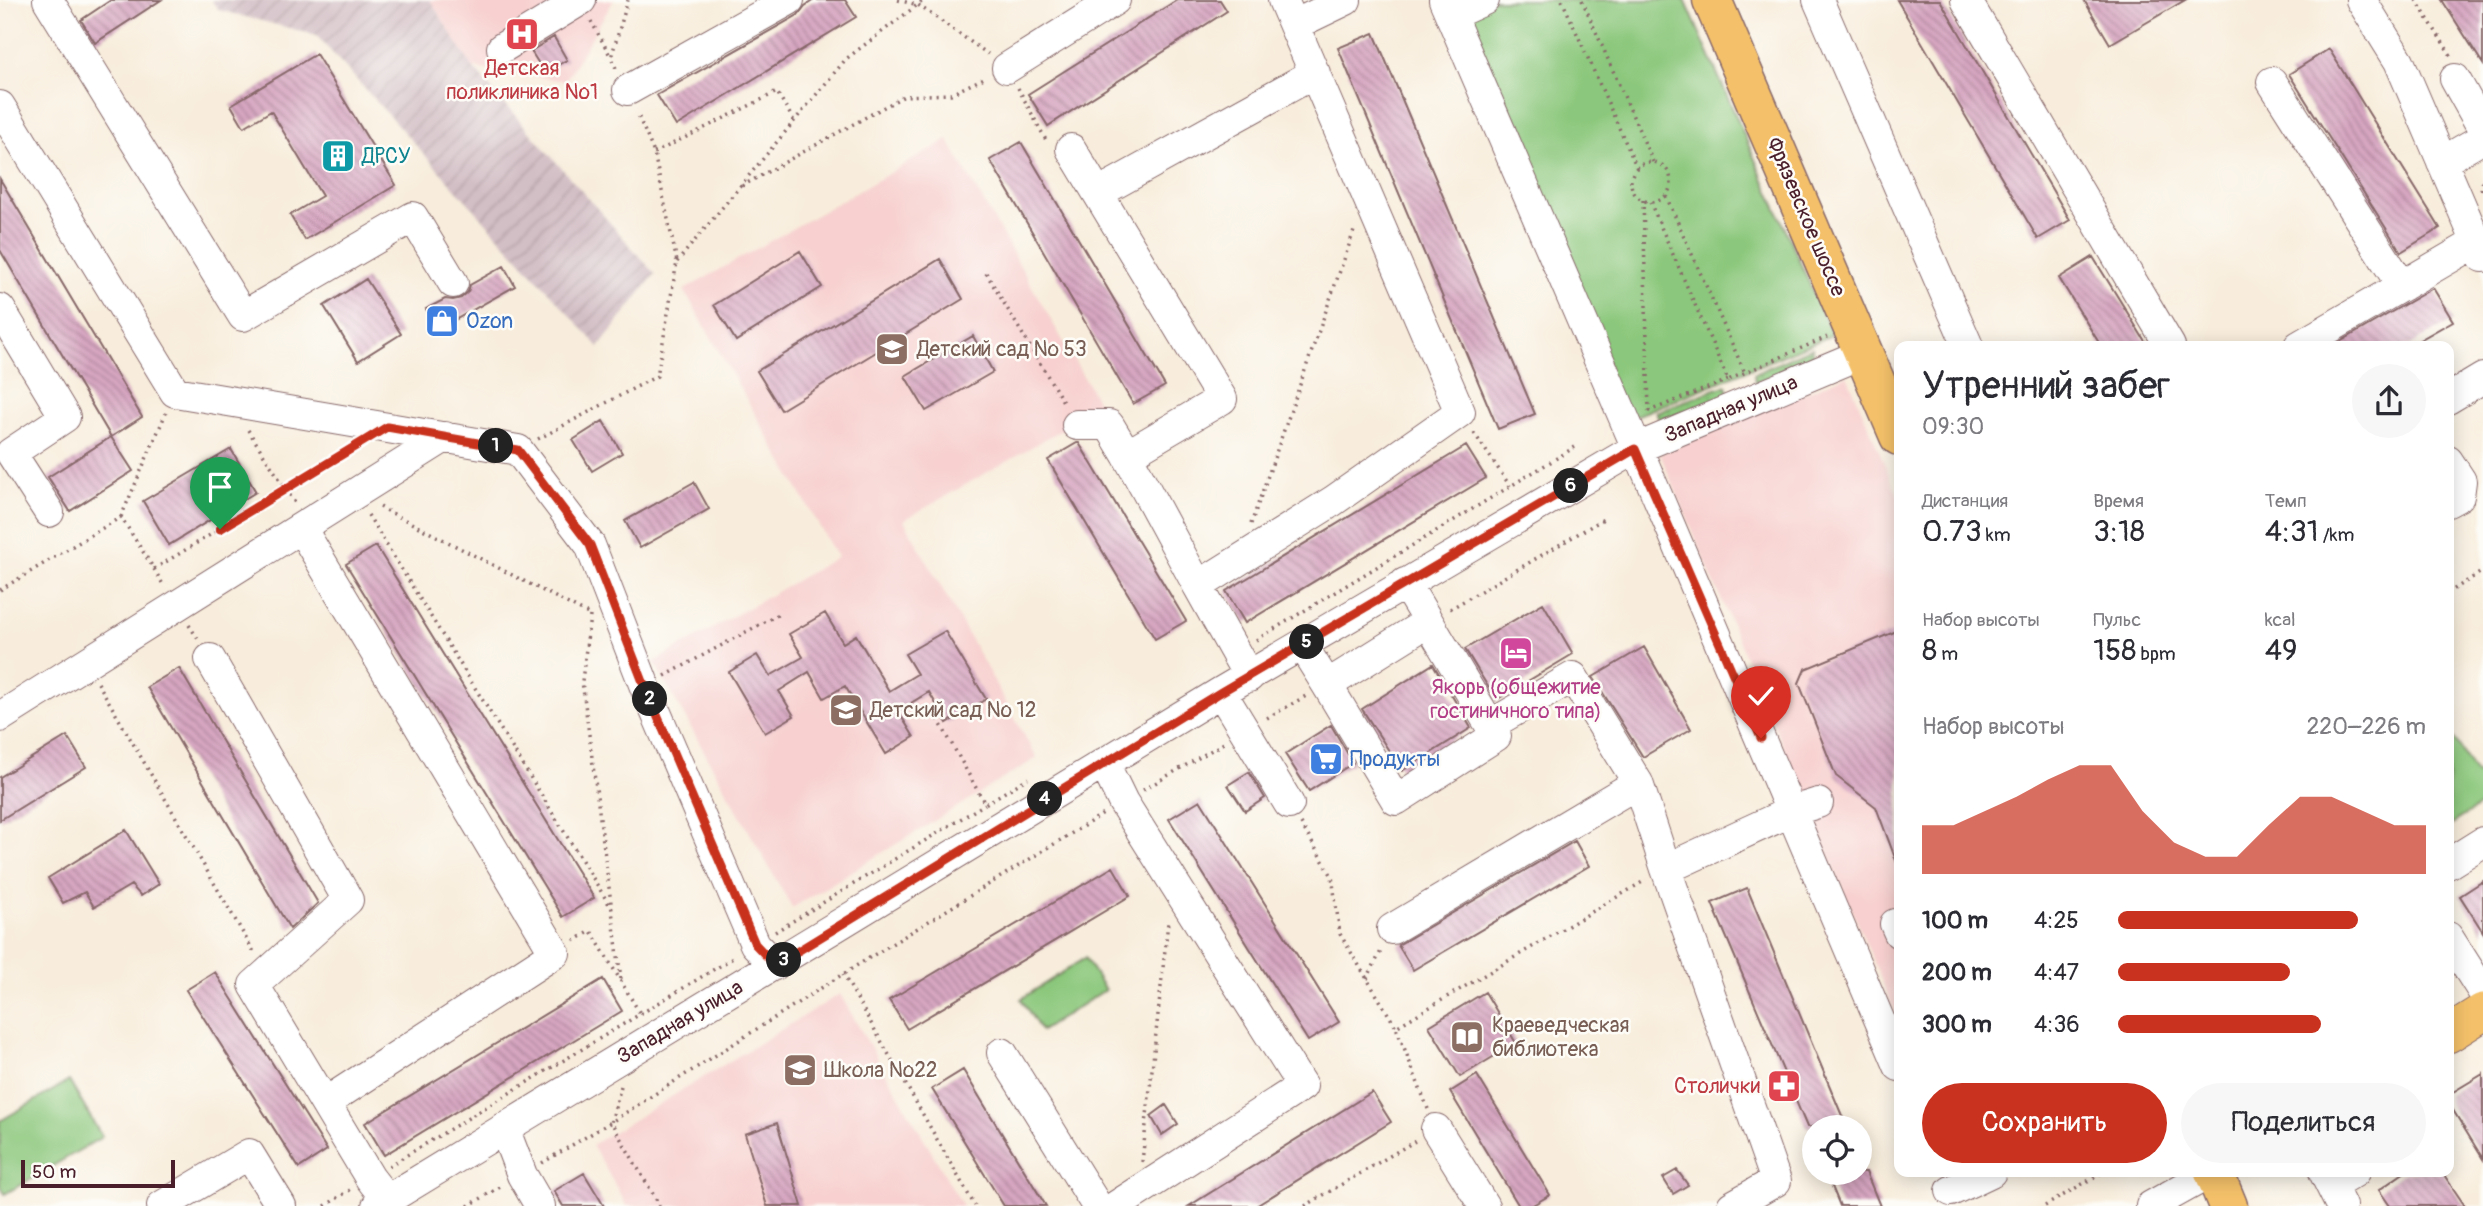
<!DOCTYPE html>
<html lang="ru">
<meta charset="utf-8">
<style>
:root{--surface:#fff;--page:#f7f7f7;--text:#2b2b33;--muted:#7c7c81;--accent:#c8321e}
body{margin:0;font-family:Pangolin,sans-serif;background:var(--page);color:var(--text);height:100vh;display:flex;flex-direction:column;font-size:26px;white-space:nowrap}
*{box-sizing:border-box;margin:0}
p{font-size:23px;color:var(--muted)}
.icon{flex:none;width:38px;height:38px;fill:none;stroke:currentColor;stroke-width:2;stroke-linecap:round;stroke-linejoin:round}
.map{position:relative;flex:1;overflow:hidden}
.panel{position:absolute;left:1894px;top:341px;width:560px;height:836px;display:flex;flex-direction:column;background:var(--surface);border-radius:14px;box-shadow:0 4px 18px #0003}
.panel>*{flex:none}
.controls{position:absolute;left:1802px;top:1115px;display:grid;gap:14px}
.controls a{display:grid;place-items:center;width:70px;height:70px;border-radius:50%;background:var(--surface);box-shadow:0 4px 18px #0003;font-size:35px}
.scale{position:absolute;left:21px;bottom:18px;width:154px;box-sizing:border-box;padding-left:7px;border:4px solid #4a1f2b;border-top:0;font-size:19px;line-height:24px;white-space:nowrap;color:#4a1f2b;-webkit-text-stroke:5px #fdfcf7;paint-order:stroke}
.pin{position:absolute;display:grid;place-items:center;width:60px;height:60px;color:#fff;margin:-72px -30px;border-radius:50% 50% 50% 0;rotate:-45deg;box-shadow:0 0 7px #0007}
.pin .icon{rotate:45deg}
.km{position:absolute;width:35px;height:35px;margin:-18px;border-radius:50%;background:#222;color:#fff;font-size:19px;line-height:35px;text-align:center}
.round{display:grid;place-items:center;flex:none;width:74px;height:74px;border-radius:37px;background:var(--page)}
.headline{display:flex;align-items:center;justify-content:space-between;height:119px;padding:0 28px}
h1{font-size:38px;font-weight:600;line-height:52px}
.figures{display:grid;grid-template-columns:repeat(3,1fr);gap:10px;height:119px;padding:7px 28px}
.figures div{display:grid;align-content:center}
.figures b{font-size:30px;font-weight:600}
.figures small{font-size:19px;font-weight:400}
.figures p{font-size:19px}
.chart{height:196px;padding:14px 28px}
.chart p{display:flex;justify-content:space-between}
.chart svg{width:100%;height:126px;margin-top:7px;fill:var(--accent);opacity:.7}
.primary-button{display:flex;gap:14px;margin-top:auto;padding:14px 28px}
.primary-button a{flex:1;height:80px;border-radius:42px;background:var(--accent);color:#fff;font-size:28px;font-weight:600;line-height:80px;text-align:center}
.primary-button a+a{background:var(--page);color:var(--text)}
ul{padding:0 28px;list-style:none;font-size:23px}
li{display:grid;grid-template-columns:112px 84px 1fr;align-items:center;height:52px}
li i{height:18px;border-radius:9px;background:var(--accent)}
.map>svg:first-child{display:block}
.built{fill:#f7d0cf}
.industrial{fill:url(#industrial-furrows)}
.grass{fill:url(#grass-dots);stroke:#6a7354;stroke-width:2}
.green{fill:#8bc77c;stroke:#6a7354;stroke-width:2}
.building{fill:url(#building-back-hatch)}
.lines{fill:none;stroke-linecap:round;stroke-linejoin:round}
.minor-casing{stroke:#876769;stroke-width:32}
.major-casing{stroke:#876769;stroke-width:39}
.highway-casing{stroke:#876769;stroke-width:41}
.path{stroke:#876769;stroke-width:3.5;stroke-dasharray:2 5;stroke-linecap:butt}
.minor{stroke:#fff;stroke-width:30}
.major{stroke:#f4c16a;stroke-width:37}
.highway{stroke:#f4c16a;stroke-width:38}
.route-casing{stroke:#fff;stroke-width:14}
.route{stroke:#c8321e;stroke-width:9}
.labels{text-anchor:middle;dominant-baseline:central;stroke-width:5;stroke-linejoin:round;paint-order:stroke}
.health-label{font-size:21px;fill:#be3a42;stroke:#fdfcf7}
.culture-label{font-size:21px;fill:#0d838f;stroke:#fdfcf7;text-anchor:start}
.street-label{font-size:21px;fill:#4a1f2b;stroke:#fdfcf7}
.shop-label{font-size:21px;fill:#366cbe;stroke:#fdfcf7;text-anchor:start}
.education-label{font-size:21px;fill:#785e54;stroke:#fdfcf7;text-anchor:start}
.hotel-label{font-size:21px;fill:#b23c85;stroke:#fdfcf7}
</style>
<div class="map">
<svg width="2483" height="1206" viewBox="0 0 2483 1206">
<defs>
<pattern id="industrial-furrows" width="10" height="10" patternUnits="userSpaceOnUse" patternTransform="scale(1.75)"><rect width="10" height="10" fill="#d2bec5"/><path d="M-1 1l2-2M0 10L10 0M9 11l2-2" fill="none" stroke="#b6a3a9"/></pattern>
<pattern id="grass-dots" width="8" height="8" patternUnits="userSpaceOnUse" patternTransform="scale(1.75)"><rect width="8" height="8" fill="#8bc77c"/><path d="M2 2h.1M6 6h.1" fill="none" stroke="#79aa6b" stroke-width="1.8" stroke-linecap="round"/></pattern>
<pattern id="building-back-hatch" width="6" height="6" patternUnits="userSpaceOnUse" patternTransform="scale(1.75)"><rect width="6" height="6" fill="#d7a6c1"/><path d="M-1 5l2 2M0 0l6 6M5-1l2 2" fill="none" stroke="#b0879d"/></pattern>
</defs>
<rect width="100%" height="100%" fill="#fdfcf7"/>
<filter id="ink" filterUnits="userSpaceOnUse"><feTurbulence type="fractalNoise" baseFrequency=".0143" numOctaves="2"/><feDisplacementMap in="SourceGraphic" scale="14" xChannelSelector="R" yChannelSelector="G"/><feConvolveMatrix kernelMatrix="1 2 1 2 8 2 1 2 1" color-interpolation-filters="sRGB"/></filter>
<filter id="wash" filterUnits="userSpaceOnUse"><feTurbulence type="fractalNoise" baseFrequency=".00686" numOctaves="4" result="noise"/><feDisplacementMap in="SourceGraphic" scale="28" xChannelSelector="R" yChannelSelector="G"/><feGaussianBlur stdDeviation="1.57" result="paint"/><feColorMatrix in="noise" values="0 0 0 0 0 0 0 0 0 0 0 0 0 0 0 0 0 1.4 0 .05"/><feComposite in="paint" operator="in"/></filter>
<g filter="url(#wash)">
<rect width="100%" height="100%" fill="#f8eddc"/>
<!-- built -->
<path class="built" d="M 430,0 L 614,0 L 565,81 L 473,68 Z
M 948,140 L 1101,407 L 904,520 L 1037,758 L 792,908 L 654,662 L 837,557 L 684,290 Z
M 1847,375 L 1899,498 L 1899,1022 L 1660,454 Z
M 840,994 L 963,1206 L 627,1206 L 592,1145 Z"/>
<!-- industrial -->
<path class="industrial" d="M 211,0 L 430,0 L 473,68 L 655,274 L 599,347 L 316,35 L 219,10 Z"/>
<!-- grass -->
<path class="grass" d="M 1812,348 L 1814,356 L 1810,360 L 1755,382 L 1754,374 Z
M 1726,385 L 1729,395 L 1660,422 L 1656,412 Z"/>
<!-- green -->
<path class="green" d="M 1451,0 L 1685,0 L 1832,335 L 1624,421 Z
M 2448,729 L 2476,774 L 2483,770 L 2483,804 L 2452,824 L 2448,818 Z
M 1085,958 L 1105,990 L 1041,1031 L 1021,999 Z
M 69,1081 L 102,1137 L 5,1194 L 0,1186 L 0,1121 Z"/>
<g id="blocks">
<!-- building -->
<path class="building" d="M 111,0 L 161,0 L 95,43 L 81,20 Z
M 814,0 L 845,0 L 856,17 L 676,126 L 657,95 L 798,15 L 805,6 Z
M 1177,0 L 1220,0 L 1227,11 L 1048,126 L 1028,94 Z
M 1897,0 L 1940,0 L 2070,220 L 2038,239 Z
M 2084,0 L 2185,0 L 2110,44 Z
M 2442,0 L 2483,0 L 2483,64 Z
M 1374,33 L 1535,414 L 1498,429 L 1338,48 Z
M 554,37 L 567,60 L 544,72 L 531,51 Z
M 2329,49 L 2440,228 L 2401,252 L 2289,74 Z
M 316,54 L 396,185 L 305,240 L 290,215 L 322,196 L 271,111 L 244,127 L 231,105 Z
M 1021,142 L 1165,386 L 1133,404 L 990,160 Z
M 0,179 L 142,417 L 111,437 L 0,250 Z
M 800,251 L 822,287 L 736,341 L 714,305 Z
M 2093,257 L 2148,346 L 2101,346 L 2059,278 Z
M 940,259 L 963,299 L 781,410 L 757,371 Z
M 504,266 L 515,286 L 437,330 L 426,309 L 445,299 L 453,300 L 461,298 L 468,292 L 470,285 Z
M 366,279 L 401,334 L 358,361 L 324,306 Z
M 2433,288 L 2453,321 L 2409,346 L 2333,346 Z
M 973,336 L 993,372 L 926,411 L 905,376 Z
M 603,421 L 622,453 L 592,471 L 573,440 Z
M 111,437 L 133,471 L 70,511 L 48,477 Z
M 1077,443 L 1079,443 L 1186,621 L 1155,639 L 1048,460 Z
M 1466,446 L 1486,478 L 1245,623 L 1226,591 Z
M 231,449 L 256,492 L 169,545 L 143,501 Z
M 694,482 L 709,509 L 640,548 L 625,521 Z
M 376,546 L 594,898 L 563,917 L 346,564 Z
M 1543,603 L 1573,654 L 1496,700 L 1465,649 Z
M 825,613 L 843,643 L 856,635 L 889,691 L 917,674 L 905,654 L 945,631 L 986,699 L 947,723 L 929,692 L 898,711 L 914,737 L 886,754 L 845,686 L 824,698 L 809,672 L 779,691 L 794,716 L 765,733 L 729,672 L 757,655 L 770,676 L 803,657 L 789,634 Z
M 1899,630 L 1899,863 L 1897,863 L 1876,807 L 1836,776 L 1799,683 L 1805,669 Z
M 1644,647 L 1691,729 L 1643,757 L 1593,677 Z
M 1433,664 L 1471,728 L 1402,771 L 1362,709 Z
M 179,668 L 318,903 L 290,929 L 147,687 Z
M 1331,725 L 1353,763 L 1309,791 L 1285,754 Z
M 67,736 L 86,767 L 0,820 L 0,777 Z
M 1249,772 L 1265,798 L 1245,811 L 1228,785 Z
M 1200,800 L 1339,1022 L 1308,1041 L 1169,819 Z
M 126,830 L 159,884 L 141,896 L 131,885 L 94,907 L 85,892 L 63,903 L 48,878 Z
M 1575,841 L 1589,866 L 1413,970 L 1398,945 Z
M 1113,867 L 1130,896 L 907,1029 L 889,1000 Z
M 2483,881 L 2483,932 L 2460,896 Z
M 1747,888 L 1840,1111 L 1847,1127 L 1807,1127 L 1712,903 Z
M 215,972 L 327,1150 L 299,1168 L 186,990 Z
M 603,979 L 622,1011 L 384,1155 L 365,1123 Z
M 1485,992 L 1516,1043 L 1460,1077 L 1429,1026 Z
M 963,1070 L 1046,1206 L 1004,1206 L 932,1089 Z
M 2483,1074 L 2483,1159 L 2448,1102 L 2448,1095 Z
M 1477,1075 L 1550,1195 L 1531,1206 L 1519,1206 L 1450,1092 Z
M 1372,1092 L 1391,1122 L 1256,1206 L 1189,1206 Z
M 1166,1105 L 1178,1124 L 1162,1135 L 1151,1116 Z
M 777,1123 L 802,1206 L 767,1206 L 745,1134 Z
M 1677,1170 L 1688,1185 L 1673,1194 L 1663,1178 Z
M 1826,1172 L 1866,1172 L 1880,1206 L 1840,1206 Z
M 2405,1172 L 2442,1172 L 2465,1206 L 2390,1206 L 2379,1190 Z
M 584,1173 L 604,1206 L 563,1206 L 554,1191 Z"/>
</g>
</g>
<g filter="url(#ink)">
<use href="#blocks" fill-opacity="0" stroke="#876769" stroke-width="2"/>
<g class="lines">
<!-- minor casing -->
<g class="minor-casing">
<path id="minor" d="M 48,0 L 243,316 L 413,217 L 453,283
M 1444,0 C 1597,355 1750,709 1899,1066
M 1818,0 L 1968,346
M 1966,0 L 2170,346
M 2361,0 L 2399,61 L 2483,257
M 1451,15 L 1484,0
M 1294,25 L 1346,0
M 502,48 L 581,0
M 1007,68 L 1115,0
M 2455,79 L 2483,129
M 2272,82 L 2402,286
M 628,90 L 789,0
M 0,106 L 175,392 L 518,450 L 590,545 L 645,687 L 755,944 L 775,965
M 1071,149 L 1222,399 L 1127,455 L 1198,586
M 2442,162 L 2483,138
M 1098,193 L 1315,73
M 0,309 L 65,417 L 11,453 L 49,512
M 2299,346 L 2477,242
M 2448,399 L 2483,378
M 1077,425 L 1109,425 L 1127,455
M 2448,461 L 2461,481 L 2459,496 L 2448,502
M 301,528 L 555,953 L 325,1103
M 1405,583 L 1490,725 L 1573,677 L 1638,783 L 1666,869
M 1302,645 L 1327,685 L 1428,622
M 210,659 L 348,900 L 254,985 L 370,1178 L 387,1200
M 1249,677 L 1198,586 L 1333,501 L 1460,412 L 1283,0
M 1327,685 L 1396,800 L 1496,736 L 1490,725
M 1221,692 L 1289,804
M 0,717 L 445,437
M 1104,763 L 1123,802 L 1302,1086 L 1116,1206
M 2448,864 L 2483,842
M 1895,924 L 1899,933
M 1392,929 L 1638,783
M 2448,937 L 2483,992
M 1002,1053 L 1097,1206
M 504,1128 L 522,1175 L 540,1206
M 1436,1129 L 1484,1206
M 2324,1172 L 2341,1206
M 2331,1186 L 2355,1172
M 1951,1191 L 1991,1172
M 162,1206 L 249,1154 L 281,1206
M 377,1206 L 1221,692 L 1635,449 L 1864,353
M 1732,1206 L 1776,1181 L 1666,869 L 1792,811 L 1818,803
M 2151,1206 L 2212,1172"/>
</g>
<!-- major casing -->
<g class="major-casing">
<path id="major" d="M 2448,1034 L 2483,1012"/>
</g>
<!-- highway casing -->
<g class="highway-casing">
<path id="highway" d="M 1712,0 L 1899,436
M 2214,1172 L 2228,1206"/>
</g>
<!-- path -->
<path class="path" d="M 898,0 L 918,5 L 988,54
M 1562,0 L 1637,168
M 1582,0 L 1653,162
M 2416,0 L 2452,57
M 591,21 L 611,57
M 616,68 L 611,58 L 628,0
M 1018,88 L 1047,142
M 654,153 L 777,92 L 794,121
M1631 182a20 20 0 1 1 40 0a20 20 0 1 1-40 0Z
M 742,186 L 904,96 L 951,94 L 984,78
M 2481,190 L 2483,179
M 1666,196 L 1745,373
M 1643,200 L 1649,411 L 1728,380
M 1650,202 L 1728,380 L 1827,337
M 677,262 L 846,59 L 924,0
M 986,273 L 1065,405
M 1928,346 L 1939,344
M 248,430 L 295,503
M 1474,433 L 1510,486
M 538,439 L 657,376 L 677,262 L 654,153 L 637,113
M 380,507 L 590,615
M 368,515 L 612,909
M 121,517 L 166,413
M 1251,524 L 1354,231
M 154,569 L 164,586
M 0,590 L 121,517 L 154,569 L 352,449
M 2448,593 L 2483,571
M 1450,609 L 1605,518
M 590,616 L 582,681 L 621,979
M 189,625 L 198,639
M 1256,640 L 1575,447
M 665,676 L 781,613
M 98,683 L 254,952
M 1267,718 L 1306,696
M 938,719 L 985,804 L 1028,778
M 1143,790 L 1224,743
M 1301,824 L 1332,876 L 1340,934 L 1396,1027
M 775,932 L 985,804
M 574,941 L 591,931 L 641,1015
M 843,974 L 975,1206
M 1367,979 L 1382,949
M 621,1086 L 611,1122 L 660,1206
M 1428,1109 L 1396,1027 L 1646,880
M 1142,1162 L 1168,922
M 542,1163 L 611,1122 L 843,974 L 1103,814
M 389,1166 L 736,956
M 325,1206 L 350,1190
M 468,1206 L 502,1186
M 1305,1206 L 1415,1141
M 2045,1206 L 2103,1172"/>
<!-- minor -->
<use href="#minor" class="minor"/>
<!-- major -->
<use href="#major" class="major"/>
<!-- highway -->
<use href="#highway" class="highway"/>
</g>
</g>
<g class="lines" filter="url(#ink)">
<!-- route casing -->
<g class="route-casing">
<path id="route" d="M 220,529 L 387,427 L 518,450 L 590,545 L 645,687 L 755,944 L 775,965 L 1221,692 L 1635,449 L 1761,738"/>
</g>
<!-- route -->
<use href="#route" class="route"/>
</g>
<!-- icons -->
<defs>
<g id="hospital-square" transform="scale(1.75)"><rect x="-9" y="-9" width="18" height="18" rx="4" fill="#e0444e" stroke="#fdfcf7"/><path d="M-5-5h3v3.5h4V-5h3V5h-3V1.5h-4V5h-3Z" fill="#fff"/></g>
<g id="building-square" transform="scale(1.75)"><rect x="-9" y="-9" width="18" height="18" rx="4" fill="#0f9aa8" stroke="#fdfcf7"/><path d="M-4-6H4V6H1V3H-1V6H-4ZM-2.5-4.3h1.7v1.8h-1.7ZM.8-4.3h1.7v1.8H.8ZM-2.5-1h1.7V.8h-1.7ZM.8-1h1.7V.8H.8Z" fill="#fff"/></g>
<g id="shop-square" transform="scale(1.75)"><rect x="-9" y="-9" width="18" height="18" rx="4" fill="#3f7fe0" stroke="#fdfcf7"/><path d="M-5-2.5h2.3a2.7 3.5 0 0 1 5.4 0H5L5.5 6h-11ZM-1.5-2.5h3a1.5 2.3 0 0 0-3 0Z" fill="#fff"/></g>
<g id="school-square" transform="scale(1.75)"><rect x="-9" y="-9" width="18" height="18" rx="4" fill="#8d6e63" stroke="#fdfcf7"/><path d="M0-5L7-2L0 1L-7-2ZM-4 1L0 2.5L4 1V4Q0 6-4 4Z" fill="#fff"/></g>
<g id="hotel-square" transform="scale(1.75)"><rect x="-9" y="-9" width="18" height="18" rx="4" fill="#d1479c" stroke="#fdfcf7"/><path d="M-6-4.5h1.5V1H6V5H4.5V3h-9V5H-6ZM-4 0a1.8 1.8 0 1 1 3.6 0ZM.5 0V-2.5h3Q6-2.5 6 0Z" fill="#fff"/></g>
<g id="supermarket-square" transform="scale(1.75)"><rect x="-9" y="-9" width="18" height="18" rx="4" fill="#3f7fe0" stroke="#fdfcf7"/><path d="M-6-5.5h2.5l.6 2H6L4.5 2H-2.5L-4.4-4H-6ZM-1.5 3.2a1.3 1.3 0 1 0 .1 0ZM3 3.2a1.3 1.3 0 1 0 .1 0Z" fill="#fff"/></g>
<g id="library-square" transform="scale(1.75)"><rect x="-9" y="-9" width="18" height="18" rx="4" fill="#8d6e63" stroke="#fdfcf7"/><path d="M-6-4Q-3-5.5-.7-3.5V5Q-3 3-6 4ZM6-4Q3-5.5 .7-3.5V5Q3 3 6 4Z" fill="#fff"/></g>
<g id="pharmacy-square" transform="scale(1.75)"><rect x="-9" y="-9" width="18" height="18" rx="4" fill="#e0444e" stroke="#fdfcf7"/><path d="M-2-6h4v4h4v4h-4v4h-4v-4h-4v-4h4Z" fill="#fff"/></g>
</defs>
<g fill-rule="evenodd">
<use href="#hospital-square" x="522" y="34"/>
<use href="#building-square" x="338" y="156"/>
<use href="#shop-square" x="442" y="321"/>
<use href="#school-square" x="892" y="349"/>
<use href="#hotel-square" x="1516" y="653"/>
<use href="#school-square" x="846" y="710"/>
<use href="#supermarket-square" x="1326" y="759"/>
<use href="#library-square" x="1467" y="1037"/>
<use href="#school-square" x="800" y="1070"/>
<use href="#pharmacy-square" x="1784" y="1086"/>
</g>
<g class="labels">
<!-- health labels -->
<g class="health-label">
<text x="522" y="68">Детская<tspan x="522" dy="24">поликлиника №1</tspan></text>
<text x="1760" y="1086" text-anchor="end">Столички</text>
</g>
<!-- culture labels -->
<g class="culture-label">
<text x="362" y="156">ДРСУ</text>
</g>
<!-- street labels -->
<g class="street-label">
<text transform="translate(1806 217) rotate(67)">Фрязевское шоссе</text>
<text transform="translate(1731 409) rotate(-23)">Западная улица</text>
<text transform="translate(680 1022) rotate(-31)">Западная улица</text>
</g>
<!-- shop labels -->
<g class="shop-label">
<text x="466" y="321">Ozon</text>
<text x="1350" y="759">Продукты</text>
</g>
<!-- education labels -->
<g class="education-label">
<text x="917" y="349">Детский сад № 53</text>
<text x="870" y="710">Детский сад № 12</text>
<text x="1492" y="1025">Краеведческая<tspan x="1492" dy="24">библиотека</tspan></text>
<text x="824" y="1070">Школа №22</text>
</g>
<!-- hotel labels -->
<g class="hotel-label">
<text x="1516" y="687">Якорь (общежитие<tspan x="1516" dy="24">гостиничного типа)</tspan></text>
</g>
</g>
</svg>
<div class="controls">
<a><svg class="icon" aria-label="locate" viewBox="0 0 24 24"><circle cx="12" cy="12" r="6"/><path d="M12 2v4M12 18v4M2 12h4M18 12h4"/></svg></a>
</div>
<div class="scale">50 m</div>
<div class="pin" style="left:220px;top:529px;background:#1e9e55"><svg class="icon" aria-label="arrive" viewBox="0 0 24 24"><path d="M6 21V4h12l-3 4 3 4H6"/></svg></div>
<div class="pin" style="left:1761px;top:738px;background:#d93025"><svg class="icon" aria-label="check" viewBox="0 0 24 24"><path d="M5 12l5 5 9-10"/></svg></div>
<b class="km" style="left:496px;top:446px">1</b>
<b class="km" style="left:650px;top:699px">2</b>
<b class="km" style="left:784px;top:960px">3</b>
<b class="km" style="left:1045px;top:799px">4</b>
<b class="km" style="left:1307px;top:642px">5</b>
<b class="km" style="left:1571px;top:486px">6</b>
<section class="panel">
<div class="headline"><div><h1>Утренний забег</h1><p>09:30</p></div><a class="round"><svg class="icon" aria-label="share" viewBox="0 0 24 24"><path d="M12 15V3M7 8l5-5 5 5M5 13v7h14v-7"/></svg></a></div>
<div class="figures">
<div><p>Дистанция</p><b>0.73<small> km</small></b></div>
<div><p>Время</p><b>3:18</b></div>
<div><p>Темп</p><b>4:31<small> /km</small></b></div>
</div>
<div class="figures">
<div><p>Набор высоты</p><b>8<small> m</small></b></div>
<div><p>Пульс</p><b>158<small> bpm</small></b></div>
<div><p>kcal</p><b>49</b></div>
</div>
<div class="chart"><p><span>Набор высоты</span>220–226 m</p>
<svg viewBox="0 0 160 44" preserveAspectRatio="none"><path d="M0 44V27L10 27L20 22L30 17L40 11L50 6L60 6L70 22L80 33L90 38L100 38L110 27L120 17L130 17L140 22L150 27L160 27V44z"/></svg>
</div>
<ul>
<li><b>100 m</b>4:25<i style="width:78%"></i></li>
<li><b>200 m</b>4:47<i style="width:56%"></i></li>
<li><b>300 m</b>4:36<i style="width:66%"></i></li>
</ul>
<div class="primary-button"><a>Сохранить</a><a>Поделиться</a></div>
</section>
</div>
